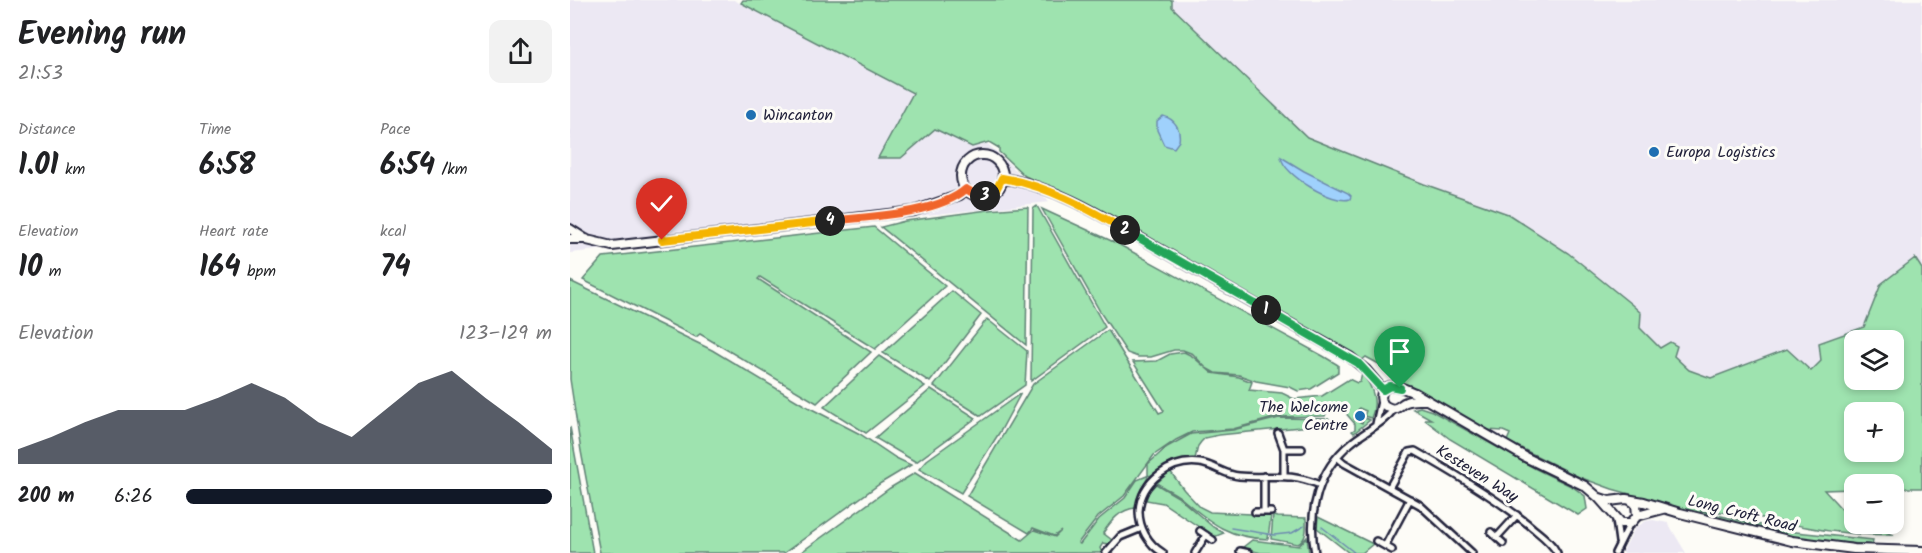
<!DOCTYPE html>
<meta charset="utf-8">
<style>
:root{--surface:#fff;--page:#f2f2f2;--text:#202124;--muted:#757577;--accent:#111827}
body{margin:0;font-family:Kalam,sans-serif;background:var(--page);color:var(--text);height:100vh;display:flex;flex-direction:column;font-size:22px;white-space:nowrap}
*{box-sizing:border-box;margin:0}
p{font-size:20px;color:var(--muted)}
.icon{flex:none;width:33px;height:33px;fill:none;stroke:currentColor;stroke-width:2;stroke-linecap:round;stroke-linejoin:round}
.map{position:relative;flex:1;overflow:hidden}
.side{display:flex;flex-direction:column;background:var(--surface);width:570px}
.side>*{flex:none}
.tools{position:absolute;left:1274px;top:330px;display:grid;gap:12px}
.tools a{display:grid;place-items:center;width:60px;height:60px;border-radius:12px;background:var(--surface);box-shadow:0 3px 9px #0003;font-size:30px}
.pin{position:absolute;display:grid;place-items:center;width:51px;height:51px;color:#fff;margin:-62px -26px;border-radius:50% 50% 50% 0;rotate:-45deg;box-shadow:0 0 6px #0007}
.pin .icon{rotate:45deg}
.km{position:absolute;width:30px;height:30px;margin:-15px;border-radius:50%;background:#222;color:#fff;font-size:16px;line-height:30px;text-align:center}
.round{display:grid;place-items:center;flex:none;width:63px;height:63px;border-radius:12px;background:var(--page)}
.headline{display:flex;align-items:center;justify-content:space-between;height:102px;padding:0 18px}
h1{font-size:33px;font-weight:600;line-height:45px}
.stats{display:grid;grid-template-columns:repeat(3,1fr);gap:9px;height:102px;padding:6px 18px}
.stats div{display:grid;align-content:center}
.stats b{font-size:30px;font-weight:600}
.stats small{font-size:16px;font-weight:400}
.stats p{font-size:16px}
.chart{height:168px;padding:12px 18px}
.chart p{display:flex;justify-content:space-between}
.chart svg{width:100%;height:108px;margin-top:6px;fill:var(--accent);opacity:.7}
ul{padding:0 18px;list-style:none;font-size:20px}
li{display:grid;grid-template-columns:96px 72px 1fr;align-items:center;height:45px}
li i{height:15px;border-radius:8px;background:var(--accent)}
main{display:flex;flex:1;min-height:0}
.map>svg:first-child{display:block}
.built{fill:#ece8f3}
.green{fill:#9ee3af;stroke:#608275;stroke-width:1.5;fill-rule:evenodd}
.water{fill:#9fd1fc;stroke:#6d8baf;stroke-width:1.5}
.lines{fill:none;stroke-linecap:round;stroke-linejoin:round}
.stream{stroke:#6d8baf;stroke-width:1.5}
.street-casing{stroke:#22223b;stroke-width:10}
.secondary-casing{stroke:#22223b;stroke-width:12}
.street{stroke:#fdfcf7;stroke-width:5}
.secondary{stroke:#fdfcf7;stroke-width:8}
.split-1-casing{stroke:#fff;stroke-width:12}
.split-2-casing{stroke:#fff;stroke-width:12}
.split-3-casing{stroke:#fff;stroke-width:12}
.split-4-casing{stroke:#fff;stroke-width:12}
.split-5-casing{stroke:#fff;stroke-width:12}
.split-1{stroke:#22a559;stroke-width:8}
.split-2{stroke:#22a559;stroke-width:8}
.split-3{stroke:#f5b400;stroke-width:8}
.split-4{stroke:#f0652b;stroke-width:8}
.split-5{stroke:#f5b400;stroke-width:8}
.poi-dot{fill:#1f6fb2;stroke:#fdfcf7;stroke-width:2}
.labels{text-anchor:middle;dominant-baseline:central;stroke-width:6;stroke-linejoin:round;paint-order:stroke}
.poi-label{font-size:16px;fill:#22223b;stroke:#fdfcf7;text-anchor:start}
.street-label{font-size:16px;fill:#22223b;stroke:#fdfcf7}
</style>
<main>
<section class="side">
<div class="headline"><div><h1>Evening run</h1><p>21:53</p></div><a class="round"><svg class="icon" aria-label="share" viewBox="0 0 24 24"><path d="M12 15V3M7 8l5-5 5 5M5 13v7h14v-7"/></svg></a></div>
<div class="stats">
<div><p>Distance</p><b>1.01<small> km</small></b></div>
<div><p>Time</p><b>6:58</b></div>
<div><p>Pace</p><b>6:54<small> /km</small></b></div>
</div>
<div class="stats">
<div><p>Elevation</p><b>10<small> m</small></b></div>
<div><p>Heart rate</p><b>164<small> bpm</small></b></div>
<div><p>kcal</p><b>74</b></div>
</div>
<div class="chart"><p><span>Elevation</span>123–129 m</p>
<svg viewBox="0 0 160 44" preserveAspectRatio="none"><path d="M0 44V38L10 33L20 27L30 22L40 22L50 22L60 17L70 11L80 17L90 27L100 33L110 22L120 11L130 6L140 17L150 27L160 38V44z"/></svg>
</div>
<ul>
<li><b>200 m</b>6:26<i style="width:100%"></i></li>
</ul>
</section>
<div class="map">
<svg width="1352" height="553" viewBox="0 0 1352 553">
<rect width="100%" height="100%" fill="#fdfcf7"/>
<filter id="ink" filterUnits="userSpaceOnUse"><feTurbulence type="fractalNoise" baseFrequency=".0167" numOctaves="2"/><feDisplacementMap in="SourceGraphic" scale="12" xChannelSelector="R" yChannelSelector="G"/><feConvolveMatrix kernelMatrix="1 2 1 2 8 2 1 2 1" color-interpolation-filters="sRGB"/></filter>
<g filter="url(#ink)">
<!-- built -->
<path class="built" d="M 0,0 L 164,0 L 390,118 L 480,202 L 0,253 Z
M 595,0 L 1352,0 L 1352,269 L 1345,258 L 1311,284 L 1294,327 L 1249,342 L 1251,361 L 1241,371 L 1217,349 L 1141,378 L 1119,370 L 1104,356 L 1090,348 L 1070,328 L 1071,313 L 938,214 L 854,184 L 737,137 Z
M 1083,520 L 1098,523 L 1116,553 L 1052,553 L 1065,528 L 1076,521 Z"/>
<!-- green -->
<path class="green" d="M 173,0 L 602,0 L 602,7 L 737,137 L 854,184 L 938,214 L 998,253 L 1061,304 L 1071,313 L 1070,328 L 1090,348 L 1100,342 L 1107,346 L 1104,356 L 1119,370 L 1141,378 L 1217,349 L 1241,371 L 1251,361 L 1249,343 L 1294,327 L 1311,284 L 1345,258 L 1352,269 L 1352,488 L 1323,488 L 1323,484 L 1284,484 L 1284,489 L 1254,490 L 1278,516 L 1284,519 L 1284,524 L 1295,524 L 1324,535 C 1295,535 1265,533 1236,527 C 1201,520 1166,511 1130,511 L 1216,531 L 1303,540 L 1302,545 L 1216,538 L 1042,489 L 1009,477 L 937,441 L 940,434 L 933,431 L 916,430 L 831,382 L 831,376 L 796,357 L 792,360 L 503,198 L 455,176 L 429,152 L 429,148 L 419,142 L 402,147 L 365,129 L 331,158 L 308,158 L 343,93 L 171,3 ZM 1284,340 L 1323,340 L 1323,380 L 1284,380 ZM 1284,412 L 1323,412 L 1323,452 L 1284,452 Z
M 467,206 L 535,327 L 461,381 L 463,209 Z
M 458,207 L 456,345 L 311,227 L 335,221 L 418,210 Z
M 472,209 L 546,243 L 753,356 L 768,365 L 768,372 L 741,389 L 728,391 L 720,387 L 686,381 L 669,375 L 645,373 L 636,368 L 623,354 L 613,350 L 604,350 L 581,357 L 568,357 L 557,353 L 532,315 Z
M 304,227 L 375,286 L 305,349 L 190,277 L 188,279 L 301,352 L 247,403 L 130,334 L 126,337 L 13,280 L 33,257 Z
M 0,281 L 142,350 L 234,405 L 290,434 L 326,458 L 341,465 L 311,483 L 214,553 L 30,553 L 11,451 L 0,379 Z
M 382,291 L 411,315 L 360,382 L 313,353 Z
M 417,319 L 457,351 L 455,385 L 411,416 L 364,386 Z
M 538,330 L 589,413 L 594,411 L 563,362 L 587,361 L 600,354 L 614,352 L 622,356 L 642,373 L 669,377 L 682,382 L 679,390 L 712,393 L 724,399 L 752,396 L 779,379 L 787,383 L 790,382 L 792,374 C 803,386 808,403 801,418 L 794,416 L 796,411 L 789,408 L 784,419 L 792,423 L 794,418 L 800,420 L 784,433 L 782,431 L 785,429 L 785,424 L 768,404 L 758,409 L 755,416 L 707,417 L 663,429 L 622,432 L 606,440 L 584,455 L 554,496 L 528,517 L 508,543 L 510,544 L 529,519 L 555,498 L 567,480 L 577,476 L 578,477 L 569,494 L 566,508 C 550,509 541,521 533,533 L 542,540 L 538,544 L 533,543 L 530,548 L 532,553 L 230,553 L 320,488 L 345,473 L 452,540 L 464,530 L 485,537 L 491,531 L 484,536 L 463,528 L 459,533 L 397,496 L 463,384 Z
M 309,356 L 355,386 L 296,433 L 254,407 Z
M 361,389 L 406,418 L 346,462 L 305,438 Z
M 451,393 L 431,430 L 391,493 L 349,469 L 357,460 Z
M 850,407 L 862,411 L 966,469 L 1003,487 L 1015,496 L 1017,509 L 1008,515 L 880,439 L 855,420 L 855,419 L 861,419 L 843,409 Z
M 709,418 L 760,419 L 770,423 L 649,435 L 635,438 L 631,442 L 628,446 L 625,459 L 602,462 L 580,476 L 578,475 L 578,464 L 597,447 L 621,434 L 663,430 Z
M 0,427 L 23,553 L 0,553 Z
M 600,471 L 614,490 L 630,507 L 640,512 L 701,515 L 698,539 C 657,538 640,522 611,498 C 604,492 595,489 587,483 Z
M 586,484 L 608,497 L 643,527 L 654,533 L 644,537 L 593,503 L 576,500 L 579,491 Z
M 703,516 L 708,517 L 736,518 C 736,528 738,538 728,544 L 701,539 Z
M 748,517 L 803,544 L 792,553 L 779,553 L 747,528 Z
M 737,537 L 739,553 L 691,553 L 672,548 L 682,540 L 729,546 Z"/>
<!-- water -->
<path class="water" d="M 593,116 C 605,119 611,129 609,141 L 604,148 L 594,145 L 587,130 L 587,121 Z
M 711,157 L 734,171 L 778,193 L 781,196 L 780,199 C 764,205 713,175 711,157 Z"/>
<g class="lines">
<!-- stream -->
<path class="stream" d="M 752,527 L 785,553
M 661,528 L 704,535 L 722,533 L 734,526"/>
<!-- street casing -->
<g class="street-casing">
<path id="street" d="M 806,424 L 811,401
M 708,433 L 714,449 L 714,475
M 714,449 L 732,449
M 767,457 L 774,463 L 850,505 L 902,553
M 694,476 L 694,512
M 819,488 L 839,452 L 845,451 C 884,473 923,496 958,524 C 968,533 981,541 987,553
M 685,512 L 701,512
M 1046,520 L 1049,542
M 630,531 L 643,540
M 921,532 L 933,543
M 927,537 L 947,515
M 806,541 L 822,550
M 815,546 L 840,499
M 670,551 L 679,553
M 536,553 L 550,537 L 572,528
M 593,553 C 578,544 569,528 569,511 C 571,481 601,459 630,463 C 644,465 655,475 669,476 C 702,479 716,471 750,485
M 625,553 L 636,535
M 745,553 C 737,513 748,470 781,443 C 795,431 813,424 824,409
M 1045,553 L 1060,523"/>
</g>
<!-- secondary casing -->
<g class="secondary-casing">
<path id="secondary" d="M391 176a21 21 0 1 1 42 0a21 21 0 1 1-42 0Z
M 432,178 C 490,187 543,223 593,251 C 655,287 717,322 780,357 L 796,370 L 813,390
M 0,229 L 17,240 L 42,246 L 344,211 L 390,195 L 396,189
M 0,239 L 16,239
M 855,400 C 849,400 843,399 836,402 C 830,404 827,411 820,408 C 807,405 809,386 822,386 C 829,385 839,391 845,393 L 955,457 L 1015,486 L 1029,498 L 1051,523 L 1061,523 L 1067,516 L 1066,504 L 1060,500
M 1030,498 L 1039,501 L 1056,499 L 1074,502 L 1110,513 L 1222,541 L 1284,549 L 1352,551
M 1067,516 L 1093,509"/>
</g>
<!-- street -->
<use href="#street" class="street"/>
<!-- secondary -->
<use href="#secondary" class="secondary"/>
</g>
</g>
<g class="lines" filter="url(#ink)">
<!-- split-1 casing -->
<g class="split-1-casing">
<path id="split-1" d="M 696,310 L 788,363 L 813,390 L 820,386 L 830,388"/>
</g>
<!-- split-2 casing -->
<g class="split-2-casing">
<path id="split-2" d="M 555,230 L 696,310"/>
</g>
<!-- split-3 casing -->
<g class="split-3-casing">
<path id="split-3" d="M 415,196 L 426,190 L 432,178 C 476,185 517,208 555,230"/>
</g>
<!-- split-4 casing -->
<g class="split-4-casing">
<path id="split-4" d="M 260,221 C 297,217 368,214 396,189 L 408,196 L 415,196"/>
</g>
<!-- split-5 casing -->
<g class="split-5-casing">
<path id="split-5" d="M 92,240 L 260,221"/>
</g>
<!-- split-1 -->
<use href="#split-1" class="split-1"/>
<!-- split-2 -->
<use href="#split-2" class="split-2"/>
<!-- split-3 -->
<use href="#split-3" class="split-3"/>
<!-- split-4 -->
<use href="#split-4" class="split-4"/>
<!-- split-5 -->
<use href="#split-5" class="split-5"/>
</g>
<!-- markers -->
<g class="poi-dot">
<circle cx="181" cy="115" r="6"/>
<circle cx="1084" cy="152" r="6"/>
<circle cx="790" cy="416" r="6"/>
</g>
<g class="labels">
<!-- poi labels -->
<g class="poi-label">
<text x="193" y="115">Wincanton</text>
<text x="1096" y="152">Europa Logistics</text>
<text x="778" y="407" text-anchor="end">The Welcome<tspan x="778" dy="18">Centre</tspan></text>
</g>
<!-- street labels -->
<g class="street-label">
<text transform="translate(907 474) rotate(32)">Kesteven Way</text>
<text transform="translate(1172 514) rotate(14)">Long Croft Road</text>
</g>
</g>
</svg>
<div class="tools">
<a><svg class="icon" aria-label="layers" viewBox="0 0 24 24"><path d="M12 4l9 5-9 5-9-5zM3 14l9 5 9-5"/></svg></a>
<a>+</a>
<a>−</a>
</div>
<div class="pin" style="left:830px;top:388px;background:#1e9e55"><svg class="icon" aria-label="arrive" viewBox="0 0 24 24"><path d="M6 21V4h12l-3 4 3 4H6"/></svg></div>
<div class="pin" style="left:92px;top:240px;background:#d93025"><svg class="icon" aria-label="check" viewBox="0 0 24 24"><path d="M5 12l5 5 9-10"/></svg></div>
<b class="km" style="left:696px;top:310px">1</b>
<b class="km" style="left:555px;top:230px">2</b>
<b class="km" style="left:415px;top:196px">3</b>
<b class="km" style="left:260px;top:221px">4</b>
</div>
</main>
